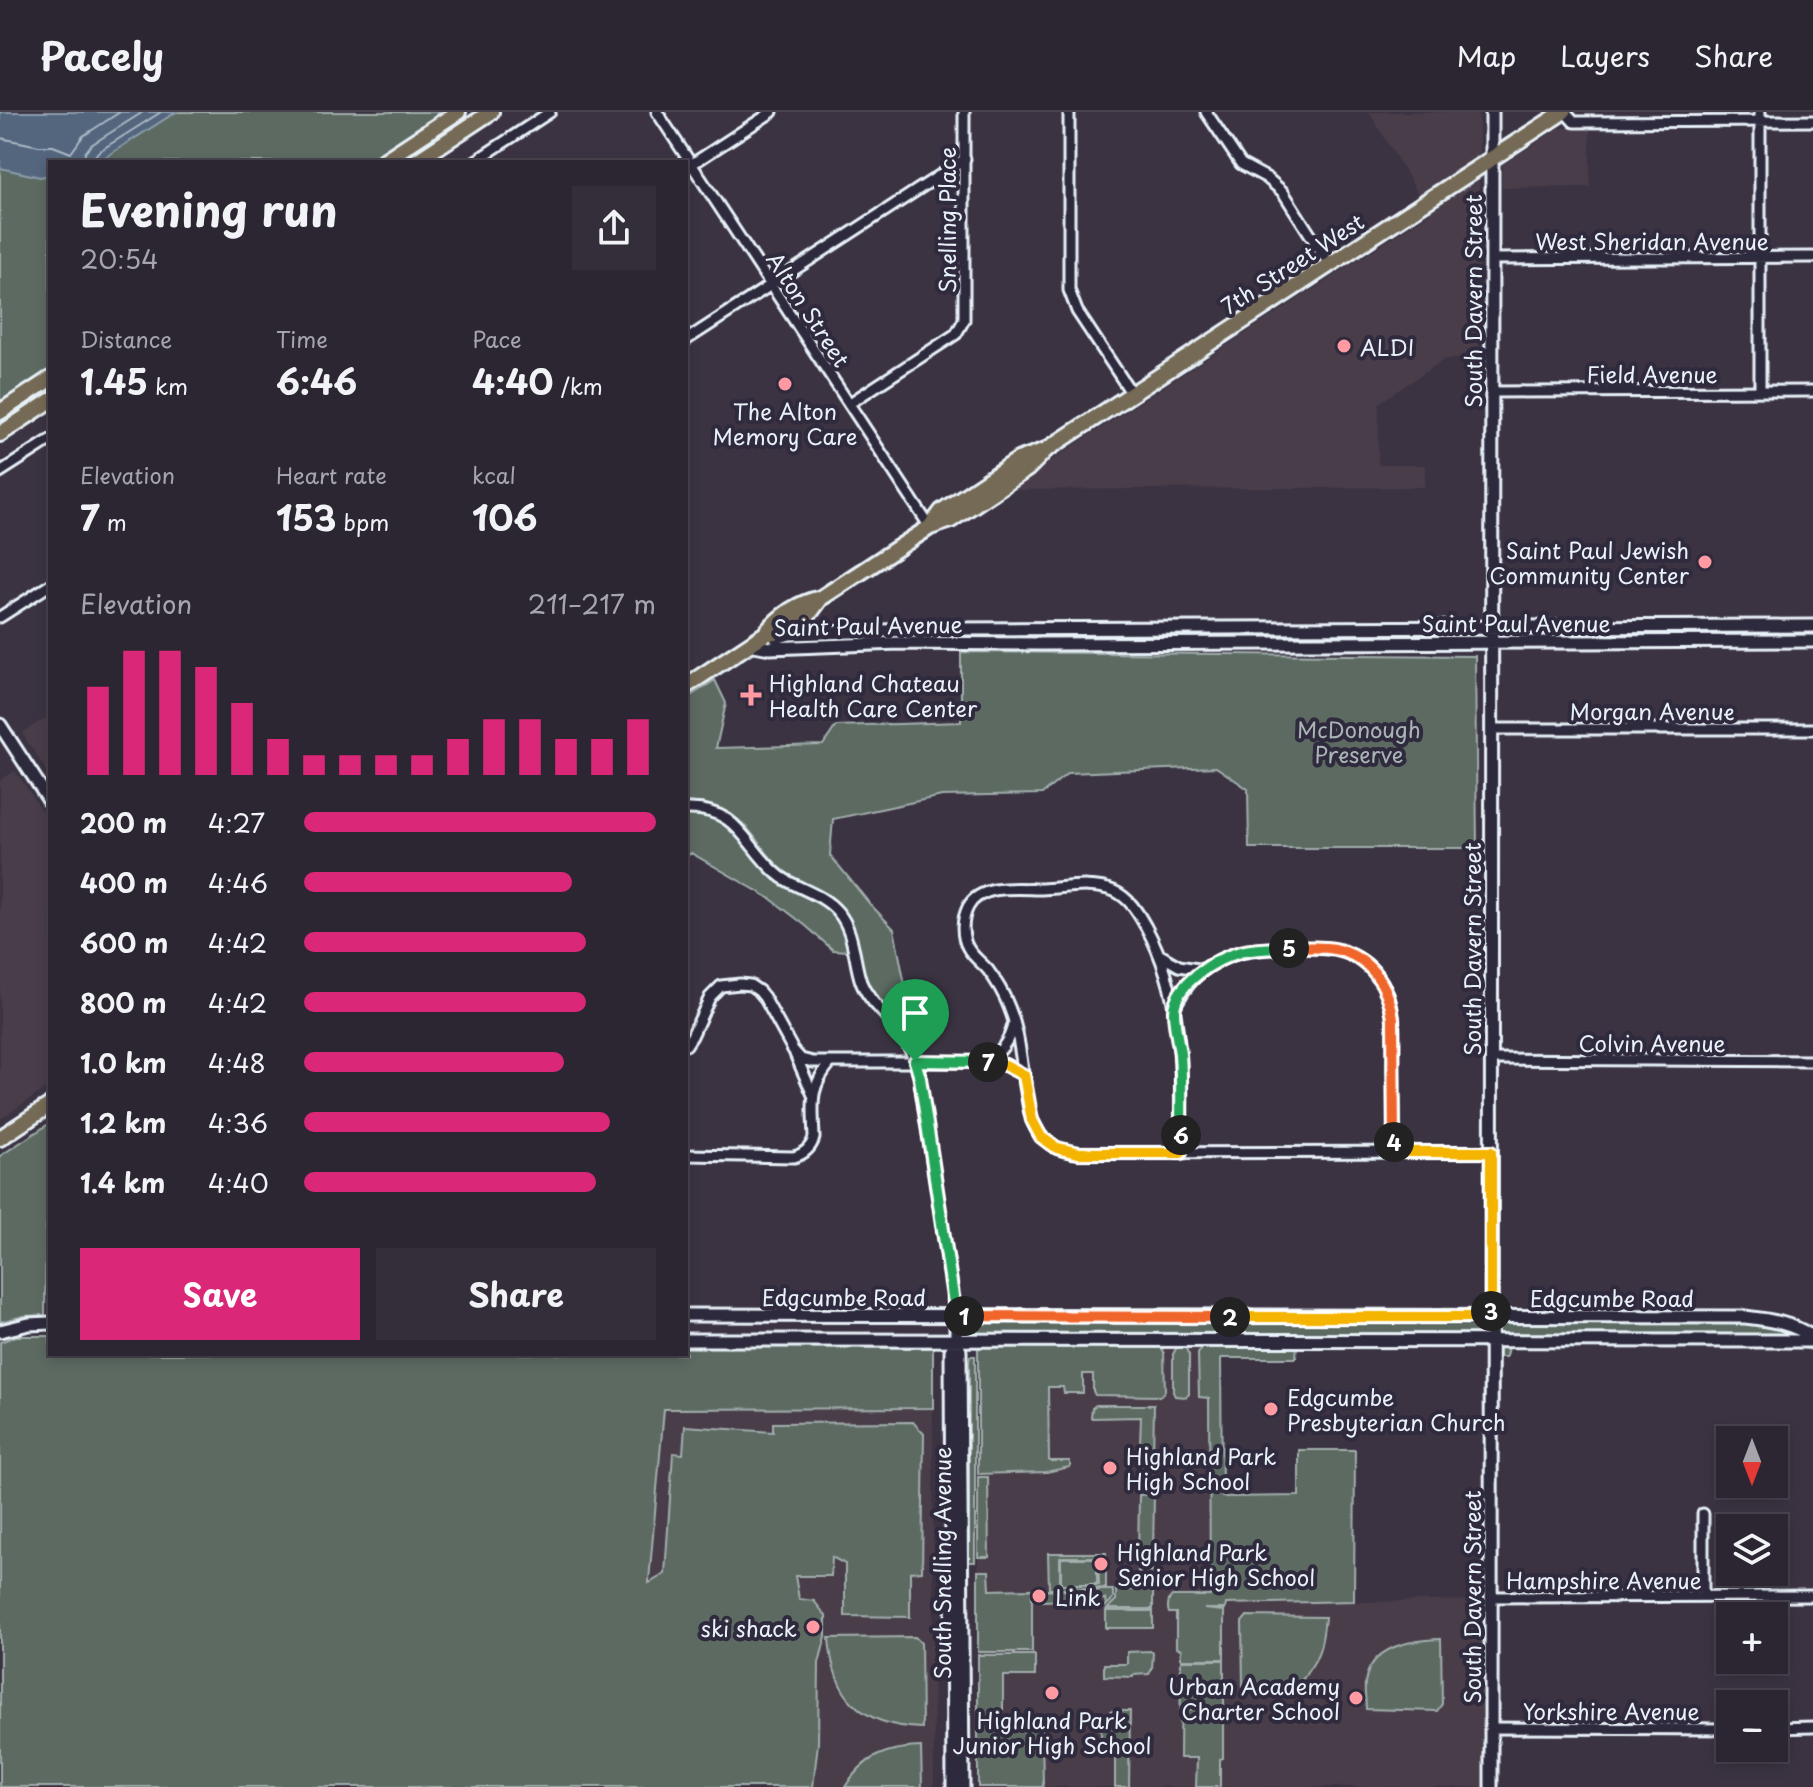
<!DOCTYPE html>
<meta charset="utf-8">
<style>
:root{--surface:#2c2632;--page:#342e3a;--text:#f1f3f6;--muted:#a6a5ac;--line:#48434d;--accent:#db2777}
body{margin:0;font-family:"Playpen Sans",sans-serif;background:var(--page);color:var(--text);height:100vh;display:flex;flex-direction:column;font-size:30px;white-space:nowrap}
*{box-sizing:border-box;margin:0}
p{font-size:26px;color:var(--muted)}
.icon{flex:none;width:44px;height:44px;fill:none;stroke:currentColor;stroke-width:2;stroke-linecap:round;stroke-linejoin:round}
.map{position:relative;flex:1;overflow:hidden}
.drawer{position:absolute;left:48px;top:48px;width:640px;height:1196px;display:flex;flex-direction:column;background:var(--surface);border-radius:0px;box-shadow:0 4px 12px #0003,0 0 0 2px var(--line)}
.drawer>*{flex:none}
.needle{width:52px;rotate:180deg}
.buttons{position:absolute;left:1716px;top:1314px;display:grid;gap:16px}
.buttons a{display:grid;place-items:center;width:72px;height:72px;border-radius:0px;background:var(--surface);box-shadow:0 4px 12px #0003,0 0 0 2px var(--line);font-size:40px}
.pin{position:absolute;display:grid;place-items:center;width:68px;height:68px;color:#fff;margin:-82px -34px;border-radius:50% 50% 50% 0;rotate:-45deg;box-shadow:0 0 8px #0007}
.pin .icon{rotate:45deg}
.km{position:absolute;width:40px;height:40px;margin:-20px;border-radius:50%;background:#222;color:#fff;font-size:22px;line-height:40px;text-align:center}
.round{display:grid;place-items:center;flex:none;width:84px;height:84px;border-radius:0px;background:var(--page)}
.summary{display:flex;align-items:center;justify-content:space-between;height:136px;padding:0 32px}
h1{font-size:44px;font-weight:700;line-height:60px}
.stats{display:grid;grid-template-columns:repeat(3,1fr);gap:12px;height:136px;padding:8px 32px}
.stats div{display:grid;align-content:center}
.stats b{font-size:34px;font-weight:700}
.stats small{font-size:22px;font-weight:400}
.stats p{font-size:22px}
.chart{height:224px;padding:16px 32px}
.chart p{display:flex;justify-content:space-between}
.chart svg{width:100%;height:144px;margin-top:8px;stroke:var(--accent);stroke-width:6}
.button{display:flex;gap:16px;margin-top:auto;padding:16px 32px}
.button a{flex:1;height:92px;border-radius:0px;background:var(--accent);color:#fff;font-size:32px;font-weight:700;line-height:92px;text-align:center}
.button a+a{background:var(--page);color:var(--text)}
ul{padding:0 32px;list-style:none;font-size:26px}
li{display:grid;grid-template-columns:128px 96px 1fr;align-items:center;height:60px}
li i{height:20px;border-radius:10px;background:var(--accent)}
header{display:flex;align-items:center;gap:48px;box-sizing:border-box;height:112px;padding:0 40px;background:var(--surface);border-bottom:2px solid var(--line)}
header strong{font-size:38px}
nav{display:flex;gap:44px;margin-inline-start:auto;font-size:28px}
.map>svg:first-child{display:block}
.built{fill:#493e49}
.green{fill:#5b6b62;stroke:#a2aead;stroke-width:2;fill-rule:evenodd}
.water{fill:#52667d;stroke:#8e9eae;stroke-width:2}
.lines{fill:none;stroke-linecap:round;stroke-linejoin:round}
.shore{stroke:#acb9c7;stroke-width:2}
.minor-casing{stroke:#e8f1f8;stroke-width:15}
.tertiary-casing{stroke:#e8f1f8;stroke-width:17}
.primary-casing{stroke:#e8f1f8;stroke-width:20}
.trunk-casing{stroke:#e8f1f8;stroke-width:20}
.minor{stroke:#2f2a3d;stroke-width:9}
.tertiary{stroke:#2f2a3d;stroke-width:11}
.primary{stroke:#756b55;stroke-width:14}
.trunk{stroke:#756b55;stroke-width:14}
.split-1-casing{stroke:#fff;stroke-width:16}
.split-2-casing{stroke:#fff;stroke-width:16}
.split-3-casing{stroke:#fff;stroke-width:16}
.split-4-casing{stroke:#fff;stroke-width:16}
.split-5-casing{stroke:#fff;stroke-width:16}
.split-6-casing{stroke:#fff;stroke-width:16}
.split-7-casing{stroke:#fff;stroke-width:16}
.split-8-casing{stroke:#fff;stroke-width:16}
.split-1{stroke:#22a559;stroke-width:10}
.split-2{stroke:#f0652b;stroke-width:10}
.split-3{stroke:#f5b400;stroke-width:10}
.split-4{stroke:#f5b400;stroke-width:10}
.split-5{stroke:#f0652b;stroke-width:10}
.split-6{stroke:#22a559;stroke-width:10}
.split-7{stroke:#f5b400;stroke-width:10}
.split-8{stroke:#22a559;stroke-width:10}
.poi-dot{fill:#ff9aa2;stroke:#2f2a3d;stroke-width:3}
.labels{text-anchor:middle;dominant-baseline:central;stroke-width:8;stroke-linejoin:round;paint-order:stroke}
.street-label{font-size:22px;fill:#e8f1f8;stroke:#2f2a3d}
.poi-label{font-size:22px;fill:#e8f1f8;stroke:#2f2a3d;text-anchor:start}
.park-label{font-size:22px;fill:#a9b5b4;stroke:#2f2a3d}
</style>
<header>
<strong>Pacely</strong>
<nav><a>Map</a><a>Layers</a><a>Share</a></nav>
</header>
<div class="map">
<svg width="1813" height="1675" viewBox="0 0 1813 1675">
<rect width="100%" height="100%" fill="#3b3342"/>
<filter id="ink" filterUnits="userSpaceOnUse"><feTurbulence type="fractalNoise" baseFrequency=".0125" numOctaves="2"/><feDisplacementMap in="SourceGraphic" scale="16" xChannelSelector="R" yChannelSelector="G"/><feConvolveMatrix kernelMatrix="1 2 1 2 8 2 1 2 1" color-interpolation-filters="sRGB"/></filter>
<g filter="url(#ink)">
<!-- built -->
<path class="built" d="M 1369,0 L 1479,0 L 1479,247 L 1445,247 L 1379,291 L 1378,353 L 1425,353 L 1425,375 L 1006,378 L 1430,101 Z
M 1559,16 L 1590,16 L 1590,75 L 1502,76 L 1502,53 Z
M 50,603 L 50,664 L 22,621 Z
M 15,659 L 50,711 L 50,974 L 0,1007 L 0,668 Z
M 1221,1234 L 1222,1385 L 1226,1492 L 1486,1488 L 1486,1675 L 978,1675 L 978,1237 L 982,1235 Z
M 933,1296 L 934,1675 L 649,1675 L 649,1469 L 664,1297 Z"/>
<!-- green -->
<path class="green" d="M 0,0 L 445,0 L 370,50 L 50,50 L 50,262 L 0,296 Z
M 961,540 L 1475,544 L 1477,736 L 1249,736 L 1248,677 L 1216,655 L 1068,661 L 1042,682 L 942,684 L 833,707 L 830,743 L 869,791 L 894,817 L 907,883 L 890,900 C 879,888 867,876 863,860 C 858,842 859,824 850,807 C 834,781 804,776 782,757 C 763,741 753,717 732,703 C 719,694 702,690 686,691 L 686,587 L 715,568 L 726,591 L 716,636 L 823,633 L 836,614 L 961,610 Z
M 686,702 C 736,702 745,740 778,768 C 811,795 841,787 849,839 L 833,838 L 806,814 L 771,787 L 691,741 L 686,745 Z
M 50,1011 L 50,1112 L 46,1113 L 45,1203 L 24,1204 L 0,1210 L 0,1044 Z
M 1506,1195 L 1506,1200 L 1764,1202 L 1780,1205 L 1813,1216 L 1813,1238 L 1792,1234 L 1508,1234 L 1506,1245 L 1486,1245 L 1485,1238 L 1477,1234 L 1297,1234 L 1296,1246 L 1221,1246 L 1222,1385 L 1299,1384 L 1299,1338 L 1355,1338 L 1354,1489 L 1226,1492 L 1225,1497 L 1204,1497 L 1224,1499 L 1224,1547 L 1181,1547 L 1181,1537 L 1176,1536 L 1176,1501 L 1169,1501 C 1167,1496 1168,1487 1172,1484 L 1210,1484 L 1209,1286 L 1199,1285 L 1198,1242 L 1202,1235 L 1185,1235 L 1189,1243 L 1189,1282 L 1186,1285 L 1175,1284 L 1173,1280 L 1173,1242 L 1177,1235 L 1161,1235 L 1164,1240 L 1165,1279 L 1160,1284 L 1095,1283 L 1093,1279 L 1093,1262 L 1083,1262 L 1083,1281 L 1064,1281 L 1063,1275 L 1048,1275 L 1049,1349 L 1070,1349 L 1070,1355 L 1046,1360 L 978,1362 L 978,1237 L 970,1201 L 1482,1199 L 1486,1196 Z
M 16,1224 L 50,1224 L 50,1242 L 686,1242 L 686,1233 L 933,1236 L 933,1296 L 664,1297 L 649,1469 L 649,1471 L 665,1462 L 673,1341 L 683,1342 L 685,1314 L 773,1320 L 773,1311 L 913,1310 L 924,1322 L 922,1459 L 910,1460 L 910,1505 L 845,1504 L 845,1452 L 832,1445 L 831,1464 L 795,1464 L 799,1487 L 814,1489 L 826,1504 L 826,1524 L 819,1551 L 818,1631 L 813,1675 L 0,1675 L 0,1230 Z
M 970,1244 L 975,1244 L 975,1450 L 965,1450 L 965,1445 L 969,1438 L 969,1250 Z
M 1096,1293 L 1154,1293 L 1153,1347 L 1143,1346 L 1144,1332 L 1140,1332 L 1141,1305 L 1091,1306 L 1092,1296 Z
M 978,1365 L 988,1365 L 989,1445 L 978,1445 Z
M 1154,1382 L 1153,1445 L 1138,1445 L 1139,1383 Z
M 1048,1441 L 1106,1441 L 1106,1476 L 1049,1477 ZM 1060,1445 L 1098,1445 L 1099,1473 L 1060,1473 Z
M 1061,1446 L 1097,1446 L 1097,1472 L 1061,1472 Z
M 978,1459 L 989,1459 L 990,1478 L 1032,1477 L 1032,1540 L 978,1540 Z
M 1138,1459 L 1153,1459 L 1153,1497 L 1107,1497 L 1116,1488 L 1116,1478 L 1138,1478 Z
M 1042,1478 L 1113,1478 L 1113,1487 L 1106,1494 L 1105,1487 L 1042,1489 Z
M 1106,1499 L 1153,1499 L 1153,1516 L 1106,1516 Z
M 1247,1504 L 1325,1505 C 1323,1525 1321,1543 1308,1559 C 1306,1562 1304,1567 1300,1569 C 1287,1578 1259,1575 1243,1575 L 1242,1510 Z
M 915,1525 L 921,1531 L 922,1616 C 862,1614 833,1586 829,1526 Z
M 1441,1527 L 1442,1592 L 1437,1599 L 1366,1597 C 1366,1589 1364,1579 1365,1571 C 1370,1534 1410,1528 1441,1527 Z
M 1151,1539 L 1153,1541 L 1152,1557 L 1149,1562 L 1133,1563 L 1133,1565 L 1104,1564 L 1104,1552 L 1127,1552 L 1127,1540 Z
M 978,1543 L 1035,1543 L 1035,1564 L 1003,1564 L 1003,1604 L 978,1605 Z
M 1181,1548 L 1224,1548 L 1224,1597 L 1184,1597 L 1223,1598 L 1223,1646 L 1220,1647 L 1220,1675 L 1196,1675 L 1197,1646 L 1180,1646 Z
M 1111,1599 L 1130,1599 L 1129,1675 L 1115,1675 L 1115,1628 L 1101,1628 L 1101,1601 L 1111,1601 Z
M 1003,1607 L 1004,1615 L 1042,1615 L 1043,1675 L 978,1675 L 978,1608 Z
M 921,1635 L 922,1675 L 845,1675 C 864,1644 886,1636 921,1635 Z"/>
<!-- water -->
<path class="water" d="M 0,0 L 176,0 L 99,49 L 50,50 L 50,63 L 40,65 L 0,56 Z"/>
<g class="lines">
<!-- shore -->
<path class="shore" d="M 0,26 L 39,34 L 53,34 L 71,41 L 83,24 L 120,0
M 84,50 L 85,41 L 91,33 L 143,0
M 94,50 L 95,44 L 98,40 L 161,0"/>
<!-- minor casing -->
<g class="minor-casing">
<path id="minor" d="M 657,0 L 930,415
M 1069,0 L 1069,178 L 1077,199 L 1132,282
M 1206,0 L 1241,52 L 1267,66 L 1283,80 L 1329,152
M 1565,0 L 1574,10 L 1813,9
M 474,50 L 550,0
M 686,56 L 772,0
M 1492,147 L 1813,145
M 686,228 L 965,47
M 1760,279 L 1760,0
M 1491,280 L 1813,279
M 850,291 L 956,222 L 964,208 L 964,0
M 0,360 L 50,328
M 0,505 L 50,473
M 1492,617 L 1813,617
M 686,697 C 742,695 745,738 781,765 C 800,778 823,782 838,800 C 855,820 853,847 861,870 C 869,891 889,904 902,923 C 909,933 913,945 918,956 L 956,1204
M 1160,843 L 1179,854 L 1204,858
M 1174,897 C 1198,843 1243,836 1296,836 C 1330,835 1363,838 1382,870 C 1398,896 1393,931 1393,960 C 1394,987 1394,1014 1394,1040
M 686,933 L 692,924 L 710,885 L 721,874 L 740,872 L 750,873 L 759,879 L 764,885 L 793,938 L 801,947 L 813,950 L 989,950 L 1005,953 L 1024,963
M 795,942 L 813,983
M 1491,947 L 1813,949
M 989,950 C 1001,938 1009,930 1013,913
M 1181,1041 C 1181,962 1185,886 1146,815 C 1138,801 1130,786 1114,779 C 1093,770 1064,776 1042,777 C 1020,777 981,771 968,795 C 962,807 961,824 968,836 C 973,845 982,851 988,858 C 997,870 1004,882 1009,895 C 1019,919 1021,947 1025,973 C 1028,990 1029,1010 1041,1024 C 1051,1036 1064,1040 1079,1041 L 1491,1040
M 686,1043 L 794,1045 C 804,1042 811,1036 814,1026 C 813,992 808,977 831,950
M 1703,1402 L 1703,1484
M 1491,1485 L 1813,1484
M 1491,1616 L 1730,1617
M 1774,1616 L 1813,1615"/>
</g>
<!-- tertiary casing -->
<g class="tertiary-casing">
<path id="tertiary" d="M 776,526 L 790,522 L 943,517 L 1813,514
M 749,532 L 770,536 L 899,531 L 1040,532 L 1813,529
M 0,613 L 50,690
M 686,1203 L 1745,1205 C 1771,1208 1791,1211 1813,1225
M 0,1219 L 29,1212 L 50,1211
M 686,1228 L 1813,1229
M 956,1228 L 960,1239 L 963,1675
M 953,1675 L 951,1239 L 956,1228 L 956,1204
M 1491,1675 L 1492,0"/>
</g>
<!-- primary casing -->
<g class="primary-casing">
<path id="primary" d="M 930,415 L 942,399 L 1018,348 L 1046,338 L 1563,0
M 765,522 C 780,503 797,491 821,486 L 930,415 L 951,408 L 1027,357 L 1043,341
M 686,574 L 765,522 L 784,518 L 809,502 L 821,486
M 0,1026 L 50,993"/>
</g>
<!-- trunk casing -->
<g class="trunk-casing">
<path id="trunk" d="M 382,50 L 458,0
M 415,50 L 491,0
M 0,300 L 50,267
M 0,322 L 50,289"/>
</g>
<!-- minor -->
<use href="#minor" class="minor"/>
<!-- tertiary -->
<use href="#tertiary" class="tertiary"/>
<!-- primary -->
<use href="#primary" class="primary"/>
<!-- trunk -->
<use href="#trunk" class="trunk"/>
</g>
</g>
<g class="lines" filter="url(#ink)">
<!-- split-1 casing -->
<g class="split-1-casing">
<path id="split-1" d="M 915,949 L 920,966 L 956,1204 L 964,1204"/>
</g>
<!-- split-2 casing -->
<g class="split-2-casing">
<path id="split-2" d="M 964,1204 L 1230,1205"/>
</g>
<!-- split-3 casing -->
<g class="split-3-casing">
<path id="split-3" d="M 1230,1205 L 1491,1205 L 1491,1199"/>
</g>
<!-- split-4 casing -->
<g class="split-4-casing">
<path id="split-4" d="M 1394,1030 L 1394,1040 L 1491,1040 L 1491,1199"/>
</g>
<!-- split-5 casing -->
<g class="split-5-casing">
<path id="split-5" d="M 1289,836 C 1304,836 1320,834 1335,837 C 1370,845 1389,873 1393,907 L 1394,1030"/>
</g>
<!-- split-6 casing -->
<g class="split-6-casing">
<path id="split-6" d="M 1181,1023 C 1181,996 1182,969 1180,942 C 1178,928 1174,913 1174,899 C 1175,871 1216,847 1240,840 C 1256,836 1273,836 1289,836"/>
</g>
<!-- split-7 casing -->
<g class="split-7-casing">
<path id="split-7" d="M 988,950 L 1005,953 L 1024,963 L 1032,1008 L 1041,1025 L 1057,1036 L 1079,1041 L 1181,1041 L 1181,1023"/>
</g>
<!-- split-8 casing -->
<g class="split-8-casing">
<path id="split-8" d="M 915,949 L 988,950"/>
</g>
<!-- split-1 -->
<use href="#split-1" class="split-1"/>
<!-- split-2 -->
<use href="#split-2" class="split-2"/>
<!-- split-3 -->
<use href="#split-3" class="split-3"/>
<!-- split-4 -->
<use href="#split-4" class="split-4"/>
<!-- split-5 -->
<use href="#split-5" class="split-5"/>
<!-- split-6 -->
<use href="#split-6" class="split-6"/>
<!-- split-7 -->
<use href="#split-7" class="split-7"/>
<!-- split-8 -->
<use href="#split-8" class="split-8"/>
</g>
<!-- markers -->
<g class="poi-dot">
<circle cx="1344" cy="234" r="8"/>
<circle cx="785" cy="272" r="8"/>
<circle cx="1705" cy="450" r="8"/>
<path d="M747 571h8v8h8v8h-8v8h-8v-8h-8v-8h8z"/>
<circle cx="1271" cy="1297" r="8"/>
<circle cx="1110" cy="1356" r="8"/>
<circle cx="1101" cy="1452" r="8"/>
<circle cx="1039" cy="1484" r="8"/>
<circle cx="813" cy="1515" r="8"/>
<circle cx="1052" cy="1581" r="8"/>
<circle cx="1356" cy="1586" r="8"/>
</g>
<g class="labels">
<!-- street labels -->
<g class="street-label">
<text transform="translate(946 108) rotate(-90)">Snelling Place</text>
<text x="1652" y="128">West Sheridan Avenue</text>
<text transform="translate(1292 151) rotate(-33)">7th Street West</text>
<text transform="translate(1472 189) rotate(-90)">South Davern Street</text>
<text transform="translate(809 197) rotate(57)">Alton Street</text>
<text x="1652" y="261">Field Avenue</text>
<text x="1516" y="510">Saint Paul Avenue</text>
<text transform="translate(868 513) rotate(-1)">Saint Paul Avenue</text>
<text x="1652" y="598">Morgan Avenue</text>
<text transform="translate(1471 837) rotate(-90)">South Davern Street</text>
<text x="1652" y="930">Colvin Avenue</text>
<text x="844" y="1184">Edgcumbe Road</text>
<text x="1612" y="1185">Edgcumbe Road</text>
<text transform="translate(941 1451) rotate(-90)">South Snelling Avenue</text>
<text x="1604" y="1467">Hampshire Avenue</text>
<text transform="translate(1471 1485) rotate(-90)">South Davern Street</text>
<text x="1611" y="1598">Yorkshire Avenue</text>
</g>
<!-- poi labels -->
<g class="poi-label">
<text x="1360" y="234">ALDI</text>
<text x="785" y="298" text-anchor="middle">The Alton<tspan x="785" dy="25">Memory Care</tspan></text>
<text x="1689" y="437" text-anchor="end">Saint Paul Jewish<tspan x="1689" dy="25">Community Center</tspan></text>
<text x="769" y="570">Highland Chateau<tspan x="769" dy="25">Health Care Center</tspan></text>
<text x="1287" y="1284">Edgcumbe<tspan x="1287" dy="25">Presbyterian Church</tspan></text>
<text x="1126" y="1343">Highland Park<tspan x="1126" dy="25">High School</tspan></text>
<text x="1117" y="1439">Highland Park<tspan x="1117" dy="25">Senior High School</tspan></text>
<text x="1055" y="1484">Link</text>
<text x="797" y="1515" text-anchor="end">ski shack</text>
<text x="1340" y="1573" text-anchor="end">Urban Academy<tspan x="1340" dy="25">Charter School</tspan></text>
<text x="1052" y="1607" text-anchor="middle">Highland Park<tspan x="1052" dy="25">Junior High School</tspan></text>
</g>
<!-- park labels -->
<g class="park-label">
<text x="1359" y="616">McDonough<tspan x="1359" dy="25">Preserve</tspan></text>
</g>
</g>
</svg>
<div class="buttons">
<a><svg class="needle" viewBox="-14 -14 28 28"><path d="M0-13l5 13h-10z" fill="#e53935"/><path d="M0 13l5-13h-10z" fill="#a6a5ac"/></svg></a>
<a><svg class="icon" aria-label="layers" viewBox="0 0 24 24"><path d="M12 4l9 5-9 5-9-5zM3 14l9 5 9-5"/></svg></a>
<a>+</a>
<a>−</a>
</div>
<div class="pin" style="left:915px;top:949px;background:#1e9e55"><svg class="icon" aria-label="arrive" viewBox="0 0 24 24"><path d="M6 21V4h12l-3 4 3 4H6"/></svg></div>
<b class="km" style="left:964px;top:1204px">1</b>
<b class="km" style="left:1230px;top:1205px">2</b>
<b class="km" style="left:1491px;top:1199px">3</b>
<b class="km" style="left:1394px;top:1030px">4</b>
<b class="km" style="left:1289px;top:836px">5</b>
<b class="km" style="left:1181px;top:1023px">6</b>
<b class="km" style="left:988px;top:950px">7</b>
<section class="drawer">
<div class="summary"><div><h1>Evening run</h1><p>20:54</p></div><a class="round"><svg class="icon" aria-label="share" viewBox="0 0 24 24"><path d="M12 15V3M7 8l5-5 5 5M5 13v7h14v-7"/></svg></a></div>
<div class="stats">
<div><p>Distance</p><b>1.45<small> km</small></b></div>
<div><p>Time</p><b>6:46</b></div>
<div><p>Pace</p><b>4:40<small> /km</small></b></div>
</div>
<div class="stats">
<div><p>Elevation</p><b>7<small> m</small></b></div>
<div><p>Heart rate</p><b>153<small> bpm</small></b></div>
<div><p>kcal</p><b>106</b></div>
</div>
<div class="chart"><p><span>Elevation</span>211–217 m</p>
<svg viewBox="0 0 160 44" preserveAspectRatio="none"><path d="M5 44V17M15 44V6M25 44V6M35 44V11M45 44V22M55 44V33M65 44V38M75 44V38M85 44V38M95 44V38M105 44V33M115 44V27M125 44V27M135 44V33M145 44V33M155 44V27"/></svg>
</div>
<ul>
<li><b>200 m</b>4:27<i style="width:100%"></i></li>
<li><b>400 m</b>4:46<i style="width:76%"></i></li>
<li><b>600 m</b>4:42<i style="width:80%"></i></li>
<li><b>800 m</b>4:42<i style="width:80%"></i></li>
<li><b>1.0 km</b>4:48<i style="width:74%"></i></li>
<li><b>1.2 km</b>4:36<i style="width:87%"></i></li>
<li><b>1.4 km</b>4:40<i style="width:83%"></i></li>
</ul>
<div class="button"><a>Save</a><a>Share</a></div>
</section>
</div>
